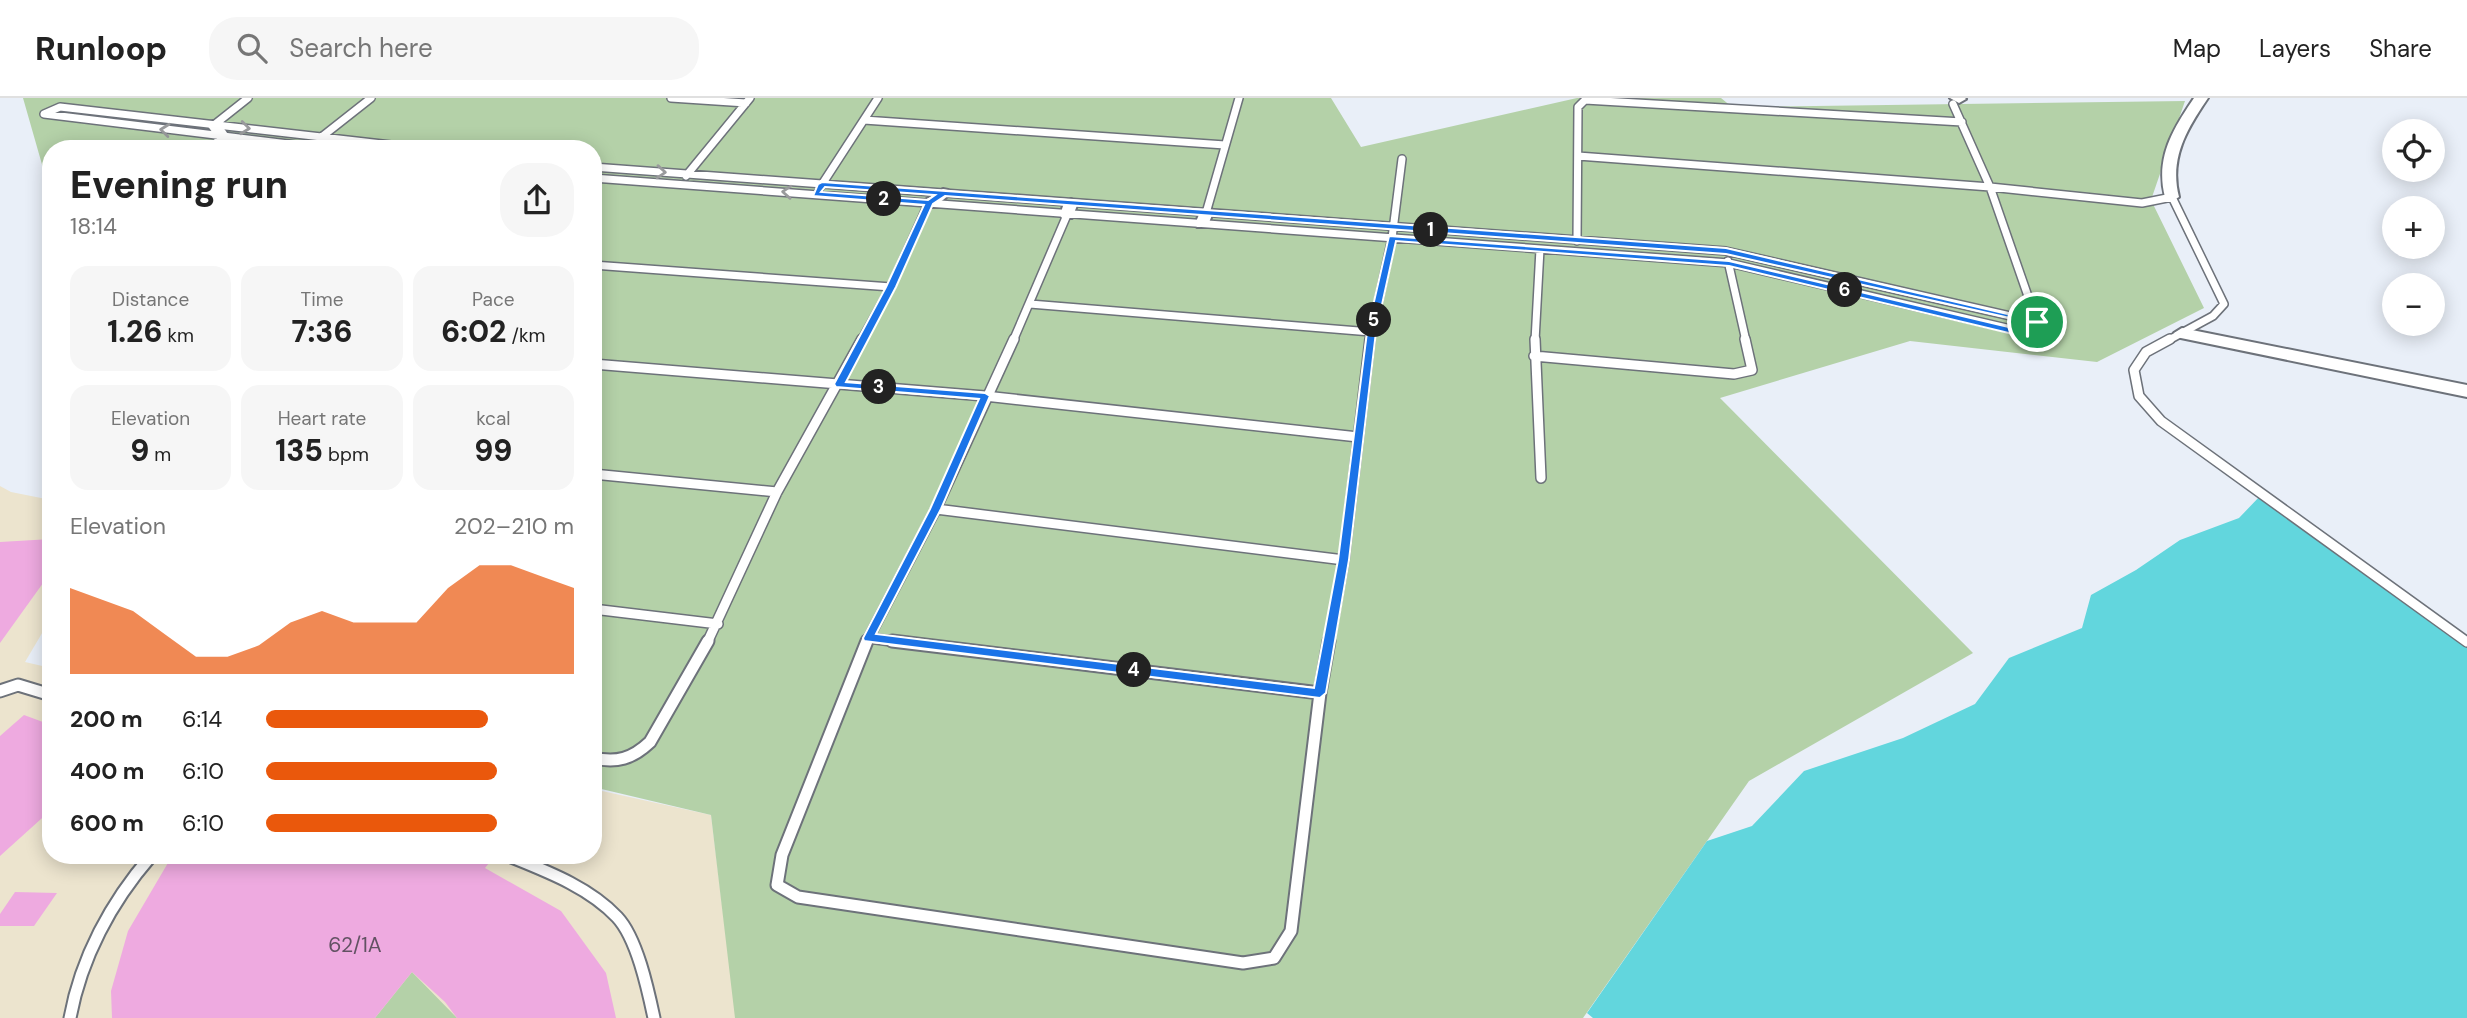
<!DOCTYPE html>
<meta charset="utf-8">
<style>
:root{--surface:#fff;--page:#f6f6f6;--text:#222;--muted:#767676;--line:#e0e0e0;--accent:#ea580c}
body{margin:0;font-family:"DM Sans",sans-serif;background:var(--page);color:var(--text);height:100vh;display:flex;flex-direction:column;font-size:26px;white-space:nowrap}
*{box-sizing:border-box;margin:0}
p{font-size:23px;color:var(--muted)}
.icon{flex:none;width:38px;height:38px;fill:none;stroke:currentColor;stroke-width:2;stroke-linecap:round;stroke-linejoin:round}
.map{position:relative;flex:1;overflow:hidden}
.details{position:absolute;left:42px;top:42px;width:560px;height:724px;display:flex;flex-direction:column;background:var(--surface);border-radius:28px;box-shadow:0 4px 18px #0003}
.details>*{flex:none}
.tools{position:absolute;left:2382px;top:21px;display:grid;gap:14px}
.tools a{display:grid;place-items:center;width:63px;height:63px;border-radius:50%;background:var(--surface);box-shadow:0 4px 18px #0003;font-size:35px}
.pin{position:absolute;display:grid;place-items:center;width:60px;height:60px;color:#fff;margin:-30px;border:4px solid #fff;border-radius:50%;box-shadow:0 2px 7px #0007}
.km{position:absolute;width:35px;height:35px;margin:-18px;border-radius:50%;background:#222;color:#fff;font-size:19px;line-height:35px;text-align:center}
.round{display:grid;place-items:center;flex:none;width:74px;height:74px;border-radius:28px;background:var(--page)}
.head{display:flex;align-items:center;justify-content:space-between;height:119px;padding:0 28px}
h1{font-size:38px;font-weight:800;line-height:52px}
.figures{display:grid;grid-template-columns:repeat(3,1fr);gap:10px;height:119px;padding:7px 28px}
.figures div{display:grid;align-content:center;border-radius:18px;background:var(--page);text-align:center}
.figures b{font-size:30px;font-weight:800}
.figures small{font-size:19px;font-weight:400}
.figures p{font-size:19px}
.chart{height:196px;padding:14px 28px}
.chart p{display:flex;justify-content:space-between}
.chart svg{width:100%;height:126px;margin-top:7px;fill:var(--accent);opacity:.7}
ul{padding:0 28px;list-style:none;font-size:23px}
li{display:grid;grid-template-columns:112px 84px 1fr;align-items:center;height:52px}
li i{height:18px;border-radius:9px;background:var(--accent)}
header{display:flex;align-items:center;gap:42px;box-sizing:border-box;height:98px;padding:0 35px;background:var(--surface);border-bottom:2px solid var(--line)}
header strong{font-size:33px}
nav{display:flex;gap:38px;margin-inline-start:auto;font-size:24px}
.search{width:490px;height:63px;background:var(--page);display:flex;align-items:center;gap:18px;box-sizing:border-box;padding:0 24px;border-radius:28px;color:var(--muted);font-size:26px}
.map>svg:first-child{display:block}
.commercial{fill:#ece4ce}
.green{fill:#b4d1a8}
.water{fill:#62d6dd}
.building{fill:#eeaae0}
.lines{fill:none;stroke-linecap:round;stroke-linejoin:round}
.lane-far2-casing{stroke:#6d727a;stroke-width:10}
.lane-far1-casing{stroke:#6d727a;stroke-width:12}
.lane-casing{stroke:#6d727a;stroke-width:15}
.street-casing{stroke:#6d727a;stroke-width:4}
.lane-far2{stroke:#fff;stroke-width:7}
.lane-far1{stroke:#fff;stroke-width:9}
.lane{stroke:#fff;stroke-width:11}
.street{fill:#fff;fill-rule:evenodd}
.oneway{stroke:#999a9c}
.route{fill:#1a73e8;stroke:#fff;stroke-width:2;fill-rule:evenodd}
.labels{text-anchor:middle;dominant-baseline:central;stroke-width:5;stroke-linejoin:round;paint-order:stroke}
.near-number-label{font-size:21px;fill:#625263}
</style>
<header>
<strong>Runloop</strong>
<div class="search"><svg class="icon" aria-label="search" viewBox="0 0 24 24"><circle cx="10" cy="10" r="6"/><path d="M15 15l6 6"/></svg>Search here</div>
<nav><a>Map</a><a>Layers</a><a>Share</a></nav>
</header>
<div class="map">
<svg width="2467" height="920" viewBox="0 0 2467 920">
<rect width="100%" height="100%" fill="#e9eff8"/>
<!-- commercial -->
<path class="commercial" d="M 0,388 L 11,394 L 51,402 L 51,520 L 25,564 L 51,570 L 51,758 L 593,758 L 593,691 L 711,717 L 736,920 L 0,920 Z"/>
<!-- green -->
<path class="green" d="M 23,0 L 1331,0 L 1361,49 L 1577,0 L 1721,0 L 1732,9 L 2185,3 L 2151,102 L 2204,210 L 2097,264 L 1910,243 L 1720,300 L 1973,555 L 1749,683 L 1583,920 L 735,920 L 711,717 L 593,689 L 593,51 L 51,51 L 51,98 Z
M 412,874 L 457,920 L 375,920 Z"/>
<!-- water -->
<path class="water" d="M 2262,396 L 2467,544 L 2467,920 L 1593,920 L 1587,915 L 1707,743 L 1752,728 L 1804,673 L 1903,640 L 1975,606 L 2009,560 L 2082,530 L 2091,497 L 2136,472 L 2180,442 L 2239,420 Z"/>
<!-- building -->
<path class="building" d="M 51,441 L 51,474 L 0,545 L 0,444 Z
M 24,617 L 51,627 L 51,712 L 0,758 L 0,638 Z
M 172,758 L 466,758 L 489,765 L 485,770 L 561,813 L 606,875 L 616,920 L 457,920 L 445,904 L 412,874 L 375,920 L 112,920 L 111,893 L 128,833 Z
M 15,794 L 57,795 L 34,828 L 0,828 L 0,816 Z"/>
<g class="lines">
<!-- lane-far2 casing -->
<g class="lane-far2-casing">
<path id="lane-far2" d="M 671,0 L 746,5
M 864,22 L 1225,47
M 214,27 L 248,0
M 319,41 L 371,0
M 208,51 L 223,39
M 330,51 L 44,16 L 60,9 L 426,51
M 1578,58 L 1990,89 L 2142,105 L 2172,99 L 2224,206 L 2213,218 L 2167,243
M 593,69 L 1726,153 L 2037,224
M 686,78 L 750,0
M 593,80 L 1729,165 L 2028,235 L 2036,232 L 2037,224 L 1990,89 L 1953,6
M 819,91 L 878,0
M 1206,115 L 1239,0
M 1577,143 L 1578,9 L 1585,2 L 1962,24
M 1728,163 L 1746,243
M 593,167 L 891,189
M 1030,206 L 1371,234
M 861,243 L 891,189 L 929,104
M 1013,243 L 1067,117
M 1370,243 L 1392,140 L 1402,61
M 1535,243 L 1540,151"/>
</g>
<!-- lane-far1 casing -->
<g class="lane-far1-casing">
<path id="lane-far1" d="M 1535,241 L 1541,380
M 2170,241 L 2146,254 L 2134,272 L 2139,298 L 2161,323 L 2467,544
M 1534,258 L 1734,276 L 1752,272 L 1745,241
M 593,266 L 985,298 L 1358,339
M 593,376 L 777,394
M 936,411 L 1344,462
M 593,511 L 718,526
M 868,540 L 907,545
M 707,545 L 777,394 L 862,241
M 866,545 L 936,411 L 1014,241
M 1329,545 L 1344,462 L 1370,241"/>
</g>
<!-- lane casing -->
<g class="lane-casing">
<path id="lane" d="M 867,543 L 782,757 L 777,787 L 798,799 L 1243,865 L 1274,860 L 1291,833 L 1320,595 L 1329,543
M 892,543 L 1320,595
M 0,593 L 18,587 L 51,597
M 593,660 C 617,665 632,661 650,644 L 708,543
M 509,758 C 546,773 589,789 617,819 C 637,840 648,892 654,920
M 70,920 C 81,860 111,804 151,758"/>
</g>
<!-- street casing -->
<g class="street-casing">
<path id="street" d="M 1950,0 L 1965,0 L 1966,1 L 1959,5 Z
M 2194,0 L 2208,0 C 2187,31 2169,60 2179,99 L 2172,103 L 2165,99 C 2155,60 2173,31 2194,0 Z
M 214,23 C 220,25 231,36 228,42 L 218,42 L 207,27 L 209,24 Z
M 943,91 L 948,92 L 950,95 C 944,103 934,109 924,107 L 922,104 Z
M 1071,101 L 1078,105 L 1072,120 L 1062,120 L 1060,117 L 1064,105 Z
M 1206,111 L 1213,115 L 1207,129 L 1197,129 L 1195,126 L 1201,112 Z
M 2182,230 L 2467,287 L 2467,299 L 2176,239 L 2174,235 Z"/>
</g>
<!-- lane-far2 -->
<use href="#lane-far2" class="lane-far2"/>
<!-- lane-far1 -->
<use href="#lane-far1" class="lane-far1"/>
<!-- lane -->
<use href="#lane" class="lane"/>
<!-- street -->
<use href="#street" class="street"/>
</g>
<!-- one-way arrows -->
<defs><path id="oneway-chevron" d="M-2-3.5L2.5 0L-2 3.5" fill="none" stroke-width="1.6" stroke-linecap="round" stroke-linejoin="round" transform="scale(1.75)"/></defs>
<g class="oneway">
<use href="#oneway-chevron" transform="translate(245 30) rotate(6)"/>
<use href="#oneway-chevron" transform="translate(165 32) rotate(-174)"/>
<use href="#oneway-chevron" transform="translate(661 74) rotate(4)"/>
<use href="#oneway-chevron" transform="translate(787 94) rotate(-176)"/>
</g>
<!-- route -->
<path class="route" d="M 822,84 L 1726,150 L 2042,224 L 2039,234 L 2017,237 L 1729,168 L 1396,143 L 1376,234 L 1349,462 L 1326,595 L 1320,600 L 864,543 L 863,540 L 930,411 L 979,301 L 836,289 L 834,286 L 886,189 L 924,107 L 813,98 L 818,86 ZM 825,89 L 935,97 L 928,102 L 821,94 ZM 945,98 L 1726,156 L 2032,225 L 2031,230 L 2017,231 L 1729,163 L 1389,138 L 1367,234 L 1338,462 L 1314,590 L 876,536 L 941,411 L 990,298 L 985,295 L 846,284 L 896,189 L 933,106 Z"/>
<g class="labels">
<!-- near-number labels -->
<g class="near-number-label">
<text x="355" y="847">62/1A</text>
</g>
</g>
</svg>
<div class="tools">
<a><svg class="icon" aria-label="locate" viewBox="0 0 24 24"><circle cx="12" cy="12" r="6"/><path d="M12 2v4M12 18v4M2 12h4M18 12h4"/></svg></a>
<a>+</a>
<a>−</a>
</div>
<div class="pin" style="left:2037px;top:224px;background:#1e9e55"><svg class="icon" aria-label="arrive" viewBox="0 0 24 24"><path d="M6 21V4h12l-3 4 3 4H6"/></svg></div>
<b class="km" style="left:1431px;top:132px">1</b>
<b class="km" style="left:884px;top:101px">2</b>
<b class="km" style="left:879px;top:289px">3</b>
<b class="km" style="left:1134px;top:572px">4</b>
<b class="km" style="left:1374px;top:222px">5</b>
<b class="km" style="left:1845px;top:192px">6</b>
<section class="details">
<div class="head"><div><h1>Evening run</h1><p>18:14</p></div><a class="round"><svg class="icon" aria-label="share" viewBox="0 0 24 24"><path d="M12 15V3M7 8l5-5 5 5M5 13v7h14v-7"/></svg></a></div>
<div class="figures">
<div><p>Distance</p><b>1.26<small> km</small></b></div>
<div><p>Time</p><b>7:36</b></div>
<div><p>Pace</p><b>6:02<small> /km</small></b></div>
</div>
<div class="figures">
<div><p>Elevation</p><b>9<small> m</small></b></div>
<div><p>Heart rate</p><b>135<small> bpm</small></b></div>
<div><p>kcal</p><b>99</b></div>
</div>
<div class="chart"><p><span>Elevation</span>202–210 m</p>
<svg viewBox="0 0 160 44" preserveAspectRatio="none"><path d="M0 44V14L10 18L20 22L30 30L40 38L50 38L60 34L70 26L80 22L90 26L100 26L110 26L120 14L130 6L140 6L150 10L160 14V44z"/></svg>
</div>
<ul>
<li><b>200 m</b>6:14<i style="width:72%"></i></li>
<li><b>400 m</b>6:10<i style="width:75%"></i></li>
<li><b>600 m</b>6:10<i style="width:75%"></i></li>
</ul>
</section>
</div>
